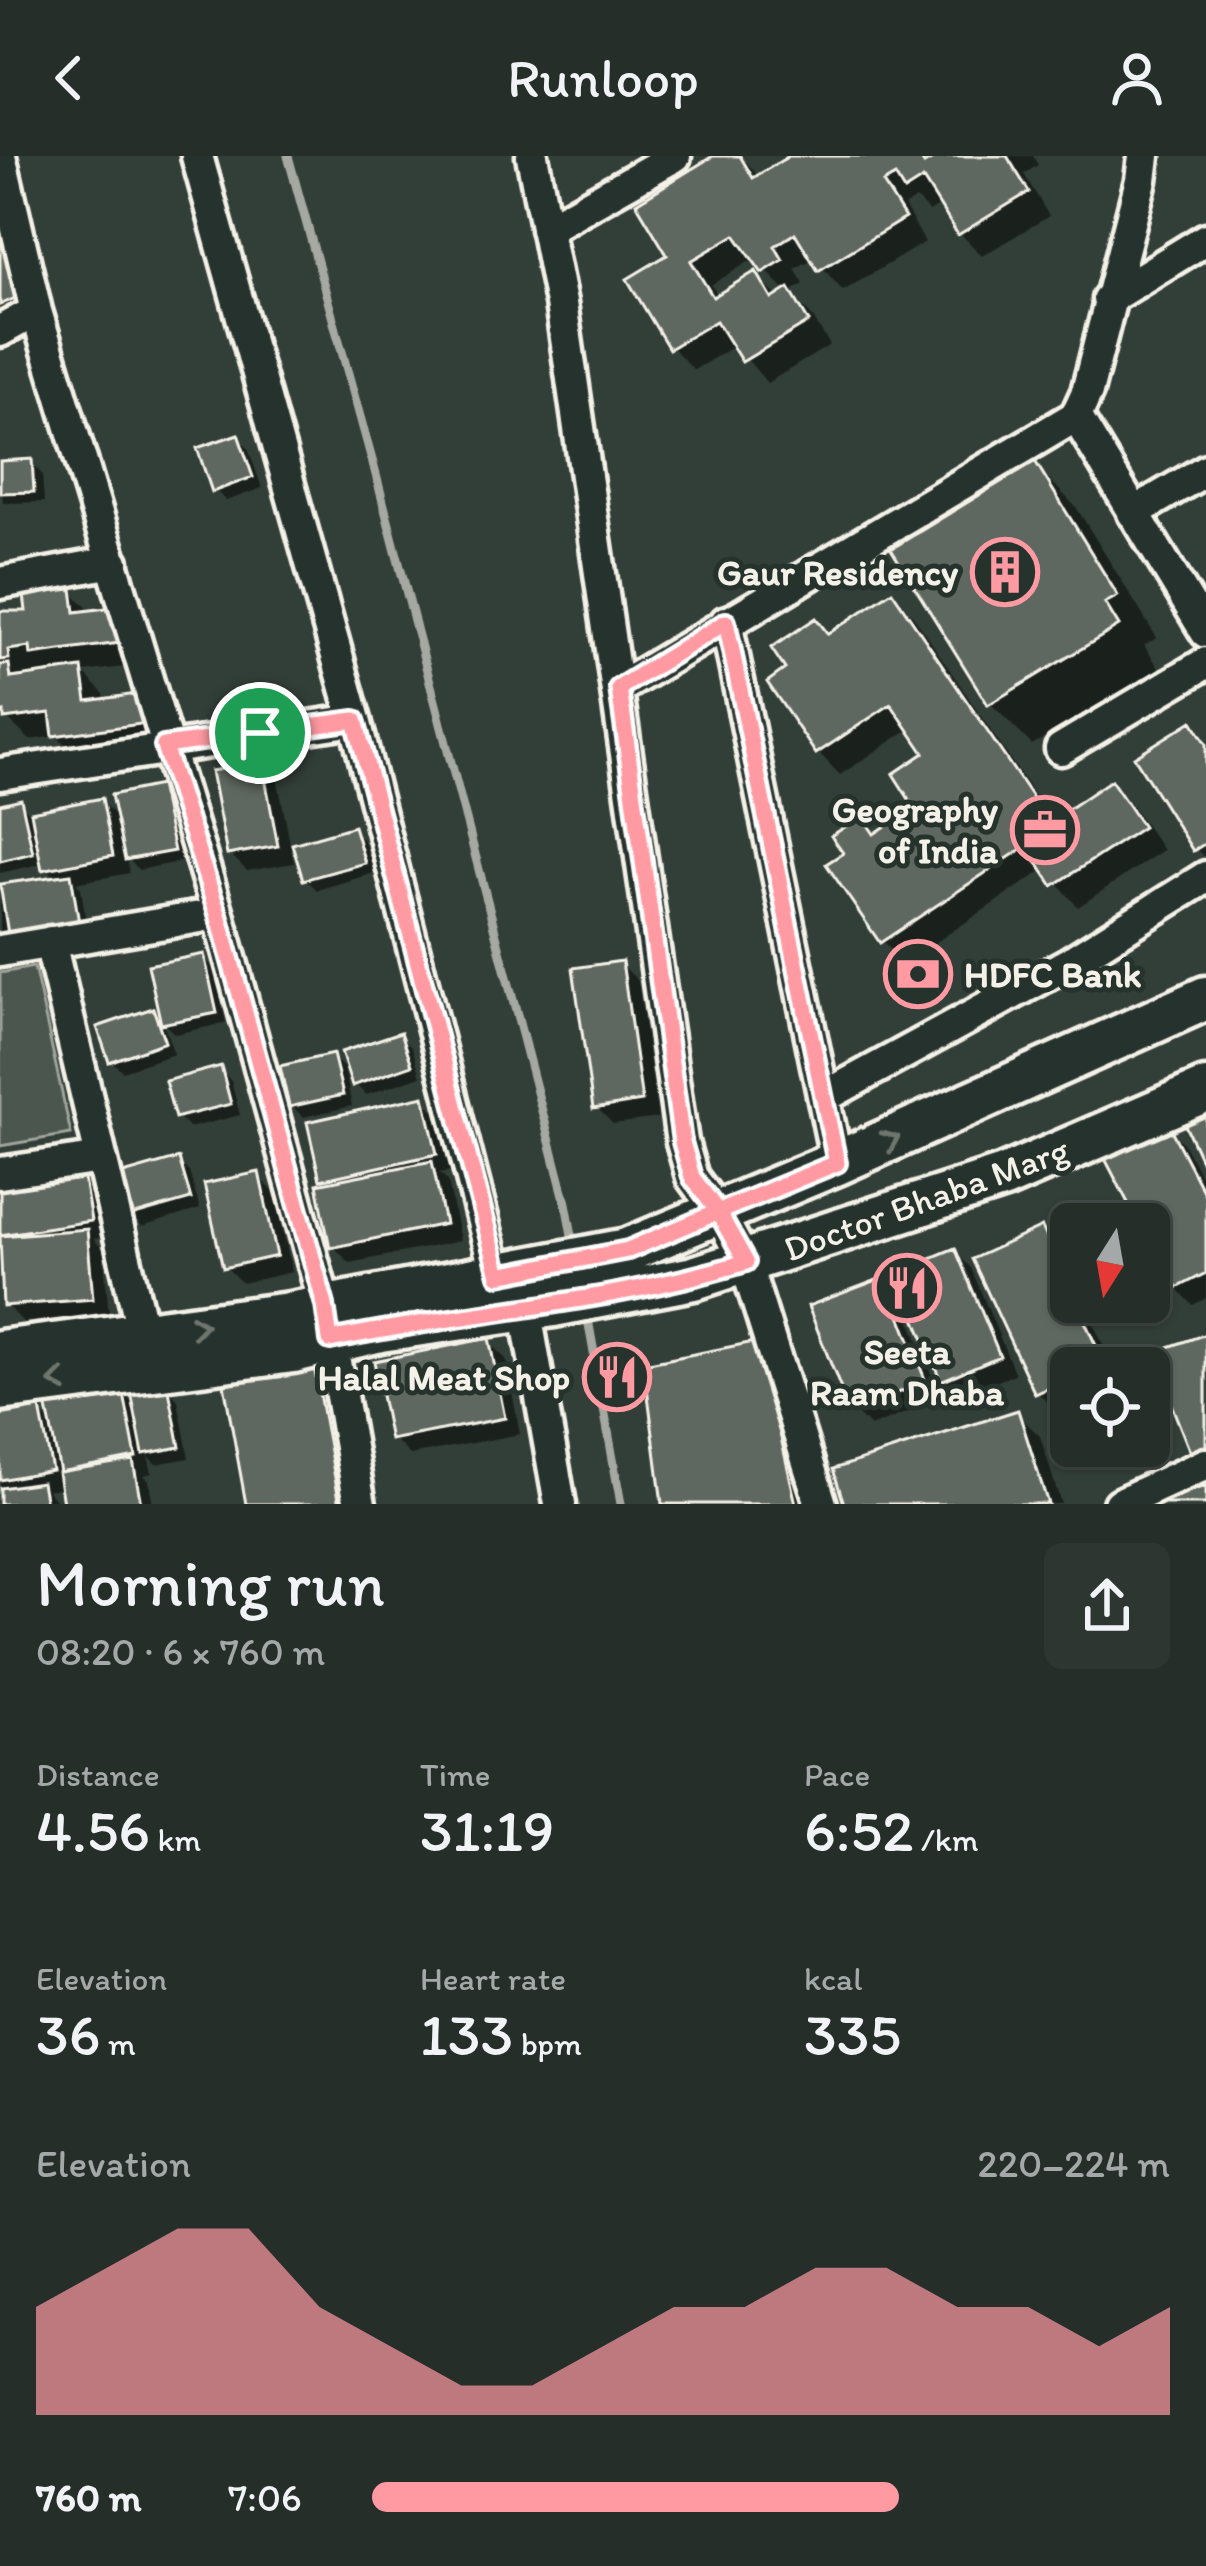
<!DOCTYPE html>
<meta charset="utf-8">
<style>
:root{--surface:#262e2a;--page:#2e3632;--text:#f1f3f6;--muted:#a4a8a8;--line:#424a47;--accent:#ff9aa2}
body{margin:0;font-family:Itim,sans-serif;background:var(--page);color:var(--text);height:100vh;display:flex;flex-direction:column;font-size:45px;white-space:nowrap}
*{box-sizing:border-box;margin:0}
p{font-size:39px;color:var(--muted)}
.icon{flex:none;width:66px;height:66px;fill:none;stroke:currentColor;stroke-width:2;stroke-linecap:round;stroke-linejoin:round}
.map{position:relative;height:1348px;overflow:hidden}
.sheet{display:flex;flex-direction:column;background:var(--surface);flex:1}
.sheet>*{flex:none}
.needle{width:78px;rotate:191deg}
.fabs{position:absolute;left:1050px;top:1047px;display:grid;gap:24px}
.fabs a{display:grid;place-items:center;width:120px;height:120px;border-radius:18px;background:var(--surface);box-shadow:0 3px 9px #0004,0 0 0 3px var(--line);font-size:60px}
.pin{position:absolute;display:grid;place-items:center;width:102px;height:102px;color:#fff;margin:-51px;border:6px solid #fff;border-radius:50%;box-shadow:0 3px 12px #0007}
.round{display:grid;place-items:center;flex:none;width:126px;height:126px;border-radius:18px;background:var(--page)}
.headline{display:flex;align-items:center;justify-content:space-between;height:204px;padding:0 36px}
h1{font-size:66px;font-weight:600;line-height:90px}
.figures{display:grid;grid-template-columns:repeat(3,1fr);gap:18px;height:204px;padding:12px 36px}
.figures div{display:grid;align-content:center}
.figures b{font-size:60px;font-weight:600}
.figures small{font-size:33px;font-weight:400}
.figures p{font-size:33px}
.chart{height:336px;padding:24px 36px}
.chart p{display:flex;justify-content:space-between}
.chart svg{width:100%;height:216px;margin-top:12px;fill:var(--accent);opacity:.7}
ul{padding:0 36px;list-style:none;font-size:39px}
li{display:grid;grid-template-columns:192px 144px 1fr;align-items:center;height:90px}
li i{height:30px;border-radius:15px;background:var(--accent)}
header{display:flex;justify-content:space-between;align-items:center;height:156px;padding:0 36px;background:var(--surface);font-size:54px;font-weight:600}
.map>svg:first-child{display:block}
.green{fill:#4c564f;stroke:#a0a49c;stroke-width:3}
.shadow{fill:#0007;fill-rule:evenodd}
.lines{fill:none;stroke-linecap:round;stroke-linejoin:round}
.stream{stroke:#a6a9a1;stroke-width:9}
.building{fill:#5f6861;stroke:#f4f1e8;stroke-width:3}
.street-casing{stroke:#f4f1e8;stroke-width:39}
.secondary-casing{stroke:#f4f1e8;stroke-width:51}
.street{stroke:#26332d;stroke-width:30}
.secondary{stroke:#26332d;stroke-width:42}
.oneway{stroke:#6e766e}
.route-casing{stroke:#fff;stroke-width:24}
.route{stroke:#ff9aa2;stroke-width:15}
.labels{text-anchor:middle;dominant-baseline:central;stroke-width:10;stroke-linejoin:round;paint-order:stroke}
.poi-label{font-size:36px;font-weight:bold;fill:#f4f1e8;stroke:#26332d;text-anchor:end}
.street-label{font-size:36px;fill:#f4f1e8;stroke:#26332d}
</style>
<header><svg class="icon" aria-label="back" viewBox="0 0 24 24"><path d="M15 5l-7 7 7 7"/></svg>Runloop<svg class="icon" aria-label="person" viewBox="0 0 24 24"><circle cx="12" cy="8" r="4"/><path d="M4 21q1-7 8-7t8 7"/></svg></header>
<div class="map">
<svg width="1206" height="1348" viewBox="0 0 1206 1348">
<rect width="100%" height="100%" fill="#323e38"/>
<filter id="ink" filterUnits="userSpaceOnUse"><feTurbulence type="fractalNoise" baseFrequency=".00833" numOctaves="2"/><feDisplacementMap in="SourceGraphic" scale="24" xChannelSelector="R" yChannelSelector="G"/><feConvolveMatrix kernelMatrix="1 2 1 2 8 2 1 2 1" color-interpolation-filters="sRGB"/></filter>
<g filter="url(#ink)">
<!-- green -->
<path class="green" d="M 34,811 L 71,978 L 0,990 L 0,817 Z"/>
<!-- shadow -->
<path class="shadow" d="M 719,0 L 741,0 L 759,21 L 794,0 L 926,0 L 931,8 L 944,0 L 1033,0 L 1038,9 L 1024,18 L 1049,60 L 982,100 L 960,77 L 942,48 L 929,56 L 916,43 L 904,50 L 925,86 L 843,135 L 814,102 L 795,113 L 804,128 L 789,137 L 811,159 L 830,189 L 767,227 L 735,189 L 694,214 L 672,191 L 631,125 L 672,100 ZM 755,102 L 787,137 L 779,142 L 755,119 L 719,141 L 711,129 Z
M 0,62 L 8,78 L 2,81 L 17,97 L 48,159 L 0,175 Z
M 237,281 L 248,292 L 262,332 L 226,345 L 215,334 Z
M 31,307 L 42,318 L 44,346 L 3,347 L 0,308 Z
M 1035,309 L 1076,351 L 1157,482 L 1144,489 L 1159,512 L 1032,589 L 990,547 Z
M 71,436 L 93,457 L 114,454 L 141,509 L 83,516 L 104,538 L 105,546 L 143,540 L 169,588 L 78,602 L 57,580 L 30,584 L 0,556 L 0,460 L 30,458 Z
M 892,439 L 914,461 L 1053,667 L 1111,628 L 1133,651 L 1163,694 L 1078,751 L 1045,713 L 905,807 L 882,785 L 847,697 L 862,664 L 877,679 L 919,651 L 928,598 L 911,572 L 840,619 L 818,596 L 789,514 L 816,466 L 830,480 Z
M 1191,569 L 1206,584 L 1206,703 L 1196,693 Z
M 261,609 L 278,626 L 294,707 L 247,715 L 230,698 Z
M 159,632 L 170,643 L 183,705 L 139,714 L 126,701 L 129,717 L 76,727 L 81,732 L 88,778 L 22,788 L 10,775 L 13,787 L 0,790 L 0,732 L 56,723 L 44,707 L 0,717 L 0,651 L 20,647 L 32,659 L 101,645 L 119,664 Z
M 353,674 L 364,685 L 374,717 L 317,734 L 306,723 Z
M 203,801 L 214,812 L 226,867 L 175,878 L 163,867 L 174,898 L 122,915 L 111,904 L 152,855 L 163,866 Z
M 621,808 L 638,825 L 658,962 L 613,968 L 596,951 Z
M 400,879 L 412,891 L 421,920 L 366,939 L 355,928 Z
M 332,901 L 344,912 L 352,950 L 303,961 L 292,950 Z
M 220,913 L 231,925 L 240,959 L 189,972 L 178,961 Z
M 423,944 L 441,961 L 452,1015 L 440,1017 L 448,1025 L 460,1085 L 350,1107 L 333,1090 L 329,1028 L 322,1022 Z
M 1166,970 L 1183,987 L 1206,1030 L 1206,1142 L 1193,1149 L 1176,1132 L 1149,1081 L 1149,1068 L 1142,1068 Z
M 178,1005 L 189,1016 L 200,1053 L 142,1071 L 131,1059 Z
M 81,1014 L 98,1031 L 106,1081 L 93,1083 L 103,1093 L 109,1159 L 23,1166 L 6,1149 L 0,1117 L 0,1026 Z
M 258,1020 L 275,1037 L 292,1116 L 242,1127 L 225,1110 Z
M 1041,1075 L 1058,1092 L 1071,1120 L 1071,1146 L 1083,1146 L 1114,1212 L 1071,1212 L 1071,1246 L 1055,1254 L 1038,1237 Z
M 954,1095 L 971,1112 L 1015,1218 L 961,1240 L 944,1223 Z
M 884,1124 L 901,1141 L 941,1243 L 870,1271 L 853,1254 Z
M 488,1186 L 506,1203 L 520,1278 L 410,1299 L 393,1282 Z
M 758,1188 L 812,1348 L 665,1348 L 648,1211 Z
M 313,1214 L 336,1237 L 357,1348 L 249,1348 L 227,1230 Z
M 167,1232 L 178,1244 L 189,1302 L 156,1308 L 148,1300 L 152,1317 L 144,1319 L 149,1324 L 153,1348 L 66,1348 L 63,1331 L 47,1334 L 59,1348 L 0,1348 L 0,1262 L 39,1255 L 53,1269 L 122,1236 L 136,1251 Z
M 1017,1258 L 1040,1280 L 1061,1348 L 847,1348 L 837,1315 Z"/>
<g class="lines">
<!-- stream -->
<path class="stream" d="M 288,0 L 375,315 L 566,1047 L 575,1095
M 586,1152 L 621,1348"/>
</g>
<!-- building -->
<path class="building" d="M 713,0 L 740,0 L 753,22 L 789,0 L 919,0 L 924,8 L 938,0 L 1007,0 L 1029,36 L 958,79 L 923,23 L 904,35 L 895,20 L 883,27 L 905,62 L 818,115 L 795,77 L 775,90 L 783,104 L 762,117 L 735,79 L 691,105 L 713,141 L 756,115 L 772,143 L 789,132 L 809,166 L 742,206 L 716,165 L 669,193 L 627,123 L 667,99 L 636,47 Z
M 0,79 L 28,136 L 0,149 Z
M 238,278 L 253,321 L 212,336 L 197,292 Z
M 32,303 L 34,336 L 0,337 L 0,305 Z
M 1035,305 L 1118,440 L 1105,447 L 1119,470 L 988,549 L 891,393 Z
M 72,433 L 75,456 L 115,451 L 120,487 L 31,499 L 30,491 L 8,494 L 9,503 L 0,504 L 0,455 L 26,455 L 24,439 Z
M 892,435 L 1049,666 L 1111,624 L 1143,671 L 1053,730 L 1026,690 L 880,787 L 826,708 L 843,697 L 831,680 L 862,660 L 874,678 L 914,651 L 893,618 L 924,597 L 891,548 L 816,598 L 767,526 L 785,513 L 771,492 L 816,462 L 828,478 Z
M 9,508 L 11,522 L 82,512 L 87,545 L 144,537 L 148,567 L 53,580 L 50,557 L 4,563 L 4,556 L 0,557 L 0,509 Z
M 1192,565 L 1206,588 L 1206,687 L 1193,695 L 1134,601 Z
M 262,606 L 278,690 L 227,699 L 211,615 Z
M 160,629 L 174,695 L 125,704 L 111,639 Z
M 102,642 L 113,700 L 42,714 L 31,656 Z
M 21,643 L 33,697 L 0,705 L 0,648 Z
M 354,670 L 365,707 L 303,724 L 292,688 Z
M 71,718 L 79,767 L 8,778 L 0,728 Z
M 204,798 L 217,857 L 161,868 L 148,809 Z
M 622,805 L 642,945 L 593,953 L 573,812 Z
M 153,852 L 165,886 L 109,906 L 97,871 Z
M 401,876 L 412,909 L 352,930 L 341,896 Z
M 333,898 L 343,939 L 289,951 L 280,910 Z
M 221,910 L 231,948 L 175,962 L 165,925 Z
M 424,940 L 437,998 L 320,1024 L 307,966 Z
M 1206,954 L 1206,1015 L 1183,965 Z
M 1167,966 L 1206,1041 L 1206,1117 L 1173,1134 L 1149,1088 L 1149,1068 L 1139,1068 L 1103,999 Z
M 179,1002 L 191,1043 L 128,1061 L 116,1020 Z
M 432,1005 L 445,1068 L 330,1092 L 317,1028 Z
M 82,1011 L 91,1065 L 0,1079 L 0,1023 Z
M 259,1016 L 277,1100 L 223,1112 L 204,1028 Z
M 1042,1071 L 1071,1135 L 1071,1146 L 1076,1146 L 1104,1207 L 1093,1212 L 1071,1212 L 1071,1222 L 1035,1238 L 972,1103 Z
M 87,1073 L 93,1143 L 3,1150 L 0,1080 Z
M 955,1092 L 1000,1200 L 941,1225 L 896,1116 Z
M 885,1121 L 926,1226 L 850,1256 L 808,1150 Z
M 1206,1178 L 1206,1289 L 1190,1296 L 1151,1197 Z
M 489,1182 L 505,1262 L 390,1284 L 374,1205 Z
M 759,1185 L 796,1348 L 662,1348 L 644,1208 Z
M 314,1211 L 340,1348 L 246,1348 L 224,1228 Z
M 168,1229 L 180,1291 L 143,1298 L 131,1236 Z
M 123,1233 L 136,1301 L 60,1316 L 46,1247 Z
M 40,1252 L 52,1314 L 0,1324 L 0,1259 Z
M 1018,1254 L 1048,1348 L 844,1348 L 833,1313 Z
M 133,1304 L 141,1348 L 63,1348 L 58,1316 Z
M 42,1326 L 46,1348 L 0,1348 L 0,1332 Z
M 1206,1330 L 1206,1348 L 1165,1348 L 1163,1343 Z"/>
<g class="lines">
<!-- street casing -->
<g class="street-casing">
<path id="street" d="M 0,0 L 36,155 L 218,758 L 325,1149 L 360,1348
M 197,0 L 355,564 L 501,1136
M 532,0 L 561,147 L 682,986 L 692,1021 L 718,1056 L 745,1106 L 821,1348
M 546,73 L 675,0
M 1108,143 L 1206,83
M 0,175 L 36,155
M 1076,260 L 1206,476
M 1133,357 L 1206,314
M 0,427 L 113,406
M 726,466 L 837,1007
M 619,532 L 1076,260 L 1087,236 L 1141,24 L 1144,0
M 1061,593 L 1206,507
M 0,618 L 355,564
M 50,786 L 143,1178
M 0,795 L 218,758
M 824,941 L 1069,807 L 1206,721
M 0,1017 L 101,1002
M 522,1135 L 560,1348
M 1119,1348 L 1206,1308"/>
</g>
<!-- secondary casing -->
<g class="secondary-casing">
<path id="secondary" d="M 0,1196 L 290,1158 L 628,1094 L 837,1007 L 1206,842
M 0,1233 L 293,1195 L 380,1174 L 554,1149 L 694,1122 L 1004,1021 L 1206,934"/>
</g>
<!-- street -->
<use href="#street" class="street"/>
<!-- secondary -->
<use href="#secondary" class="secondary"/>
</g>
<!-- one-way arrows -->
<defs><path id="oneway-chevron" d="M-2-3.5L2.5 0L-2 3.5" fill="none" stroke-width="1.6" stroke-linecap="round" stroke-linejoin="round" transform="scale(3)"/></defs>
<g class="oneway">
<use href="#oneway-chevron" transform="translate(891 984) rotate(-24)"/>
<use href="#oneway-chevron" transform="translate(199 1170) rotate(-8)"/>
<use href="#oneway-chevron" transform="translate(58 1225) rotate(173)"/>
</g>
</g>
<g class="lines" filter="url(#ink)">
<!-- route casing -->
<g class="route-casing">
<path id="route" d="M 260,577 L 164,590 L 218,758 L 325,1149 L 330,1184 C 468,1155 610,1148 746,1106 L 718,1056 L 837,1007 L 726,466 L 619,532 L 682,986 L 692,1021 L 718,1056 L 628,1094 L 499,1119 L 355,564 L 260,577"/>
</g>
<!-- route -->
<use href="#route" class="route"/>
</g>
<!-- icons -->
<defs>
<g id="building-ring" transform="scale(3.45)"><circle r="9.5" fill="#26332d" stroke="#ff9aa2" stroke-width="1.5"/><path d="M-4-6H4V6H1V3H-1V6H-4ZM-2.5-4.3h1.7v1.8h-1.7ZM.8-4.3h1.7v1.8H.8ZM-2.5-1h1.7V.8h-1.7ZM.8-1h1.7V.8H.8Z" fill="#ff9aa2"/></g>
<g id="office-ring" transform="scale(3.45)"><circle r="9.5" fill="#26332d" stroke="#ff9aa2" stroke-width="1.5"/><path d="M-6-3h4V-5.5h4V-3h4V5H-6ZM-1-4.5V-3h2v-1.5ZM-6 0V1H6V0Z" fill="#ff9aa2"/></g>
<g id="bank-ring" transform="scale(3.45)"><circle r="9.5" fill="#26332d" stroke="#ff9aa2" stroke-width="1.5"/><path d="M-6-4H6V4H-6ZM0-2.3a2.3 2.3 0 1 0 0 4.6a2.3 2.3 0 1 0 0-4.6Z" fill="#ff9aa2"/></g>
<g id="restaurant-ring" transform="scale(3.45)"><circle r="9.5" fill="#26332d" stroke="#ff9aa2" stroke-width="1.5"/><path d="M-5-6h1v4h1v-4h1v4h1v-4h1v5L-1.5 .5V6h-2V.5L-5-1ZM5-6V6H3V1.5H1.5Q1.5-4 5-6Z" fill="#ff9aa2"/></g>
</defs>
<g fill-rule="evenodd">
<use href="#building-ring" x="1005" y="416"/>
<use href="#office-ring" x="1045" y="674"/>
<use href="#bank-ring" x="918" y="818"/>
<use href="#restaurant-ring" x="907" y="1132"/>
<use href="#restaurant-ring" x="617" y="1221"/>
</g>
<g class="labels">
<!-- poi labels -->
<g class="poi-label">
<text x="958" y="416">Gaur Residency</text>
<text x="998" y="653">Geography<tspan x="998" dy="41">of India</tspan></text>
<text x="964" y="818" text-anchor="start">HDFC Bank</text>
<text x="907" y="1195" text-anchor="middle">Seeta<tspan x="907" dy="41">Raam Dhaba</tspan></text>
<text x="570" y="1221">Halal Meat Shop</text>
</g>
<!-- street labels -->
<g class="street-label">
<text transform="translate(926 1043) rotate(-20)">Doctor Bhaba Marg</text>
</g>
</g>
</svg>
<div class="fabs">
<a><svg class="needle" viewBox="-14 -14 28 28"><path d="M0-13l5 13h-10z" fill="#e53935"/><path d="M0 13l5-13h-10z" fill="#a4a8a8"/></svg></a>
<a><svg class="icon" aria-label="locate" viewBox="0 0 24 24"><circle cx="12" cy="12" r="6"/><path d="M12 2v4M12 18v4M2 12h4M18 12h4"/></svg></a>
</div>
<div class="pin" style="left:260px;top:577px;background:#1e9e55"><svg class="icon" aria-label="arrive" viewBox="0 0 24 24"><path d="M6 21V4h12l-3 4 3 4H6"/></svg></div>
</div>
<section class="sheet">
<div class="headline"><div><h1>Morning run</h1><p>08:20 · 6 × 760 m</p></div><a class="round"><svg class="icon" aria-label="share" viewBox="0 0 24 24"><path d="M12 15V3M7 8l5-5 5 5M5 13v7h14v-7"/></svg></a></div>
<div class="figures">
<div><p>Distance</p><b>4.56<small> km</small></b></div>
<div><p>Time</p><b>31:19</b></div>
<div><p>Pace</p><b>6:52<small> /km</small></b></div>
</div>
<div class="figures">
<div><p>Elevation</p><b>36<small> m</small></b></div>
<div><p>Heart rate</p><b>133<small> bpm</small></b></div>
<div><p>kcal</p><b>335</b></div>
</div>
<div class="chart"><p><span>Elevation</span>220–224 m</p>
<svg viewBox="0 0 160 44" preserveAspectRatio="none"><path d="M0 44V22L10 14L20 6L30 6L40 22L50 30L60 38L70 38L80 30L90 22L100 22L110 14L120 14L130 22L140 22L150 30L160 22V44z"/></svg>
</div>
<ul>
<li><b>760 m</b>7:06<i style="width:66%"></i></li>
</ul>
</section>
